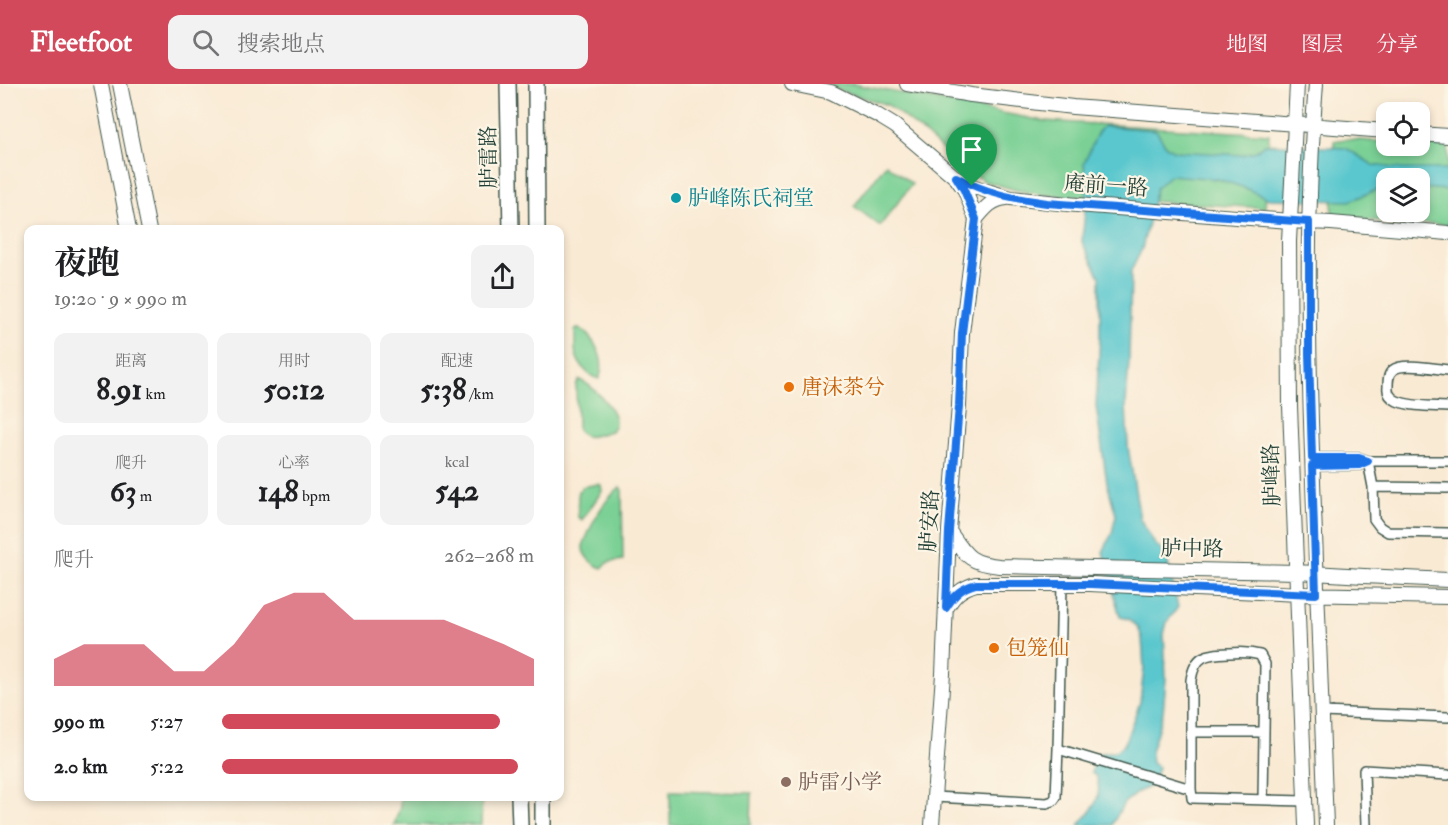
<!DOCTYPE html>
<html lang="zh">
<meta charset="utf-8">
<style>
:root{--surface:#fff;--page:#f2f2f2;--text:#202124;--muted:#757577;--accent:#d1495b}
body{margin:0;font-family:"IM FELL Double Pica","Noto Serif SC",serif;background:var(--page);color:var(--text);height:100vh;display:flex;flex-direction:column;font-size:22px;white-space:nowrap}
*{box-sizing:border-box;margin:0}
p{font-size:20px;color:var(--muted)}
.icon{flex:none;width:33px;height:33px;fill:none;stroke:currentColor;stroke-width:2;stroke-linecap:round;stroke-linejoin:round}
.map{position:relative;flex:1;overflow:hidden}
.drawer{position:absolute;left:24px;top:141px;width:540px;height:576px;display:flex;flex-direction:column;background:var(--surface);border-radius:12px;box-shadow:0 3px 9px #0003}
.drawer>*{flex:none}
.fabs{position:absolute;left:1376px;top:18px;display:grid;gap:12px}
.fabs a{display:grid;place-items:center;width:54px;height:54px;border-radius:12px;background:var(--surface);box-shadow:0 3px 9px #0003;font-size:30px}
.pin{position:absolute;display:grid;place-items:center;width:51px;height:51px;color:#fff;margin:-62px -26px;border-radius:50% 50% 50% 0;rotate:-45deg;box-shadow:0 0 6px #0007}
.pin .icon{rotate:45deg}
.round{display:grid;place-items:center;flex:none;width:63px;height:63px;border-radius:12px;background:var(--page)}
.head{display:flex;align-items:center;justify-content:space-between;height:102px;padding:0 30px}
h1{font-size:33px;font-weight:700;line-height:45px}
.stats{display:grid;grid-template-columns:repeat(3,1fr);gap:9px;height:102px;padding:6px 30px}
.stats div{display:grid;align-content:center;border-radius:12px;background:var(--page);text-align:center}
.stats b{font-size:30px;font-weight:700}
.stats small{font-size:16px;font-weight:400}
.stats p{font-size:16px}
.chart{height:168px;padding:12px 30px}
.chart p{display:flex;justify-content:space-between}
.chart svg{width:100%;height:108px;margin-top:6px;fill:var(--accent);opacity:.7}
ul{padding:0 30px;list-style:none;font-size:20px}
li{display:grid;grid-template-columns:96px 72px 1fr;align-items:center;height:45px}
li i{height:15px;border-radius:8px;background:var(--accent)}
header{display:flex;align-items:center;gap:36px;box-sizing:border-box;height:84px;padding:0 30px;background:var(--accent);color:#fff}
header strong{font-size:28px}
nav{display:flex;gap:33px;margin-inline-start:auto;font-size:21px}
.search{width:420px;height:54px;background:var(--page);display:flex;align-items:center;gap:15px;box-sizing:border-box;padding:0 21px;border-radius:12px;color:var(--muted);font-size:22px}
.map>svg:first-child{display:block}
.green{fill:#7ad095;stroke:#4c8664;stroke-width:1.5;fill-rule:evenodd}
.water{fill:#5ac7ce;stroke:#3c8281;stroke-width:1.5}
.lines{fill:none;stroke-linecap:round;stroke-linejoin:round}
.street-casing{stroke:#40574c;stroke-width:12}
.secondary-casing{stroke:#40574c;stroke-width:16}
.primary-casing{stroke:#40574c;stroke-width:18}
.street{stroke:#fff;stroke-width:9}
.secondary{stroke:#fff;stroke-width:14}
.primary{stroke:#fff;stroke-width:15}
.secondary-bridge-casing{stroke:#40574c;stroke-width:16;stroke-linecap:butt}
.secondary-bridge{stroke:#fff;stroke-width:14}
.route-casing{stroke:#fff;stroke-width:12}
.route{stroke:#1a73e8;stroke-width:8}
.culture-dot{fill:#0f9aa8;stroke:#fcf5e5;stroke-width:2}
.food-dot{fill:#e8710a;stroke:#fcf5e5;stroke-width:2}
.education-dot{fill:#8d6e63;stroke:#fcf5e5;stroke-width:2}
.labels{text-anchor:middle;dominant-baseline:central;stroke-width:4.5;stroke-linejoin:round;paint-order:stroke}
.street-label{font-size:21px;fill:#1f3d34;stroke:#fcf5e5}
.culture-label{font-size:21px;fill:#0d838f;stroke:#fcf5e5;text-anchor:start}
.food-label{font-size:21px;fill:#c56008;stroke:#fcf5e5;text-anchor:start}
.education-label{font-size:21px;fill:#785e54;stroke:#fcf5e5;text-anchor:start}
</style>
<header>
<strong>Fleetfoot</strong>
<div class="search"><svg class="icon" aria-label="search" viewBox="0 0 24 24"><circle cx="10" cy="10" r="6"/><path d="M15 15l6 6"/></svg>搜索地点</div>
<nav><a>地图</a><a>图层</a><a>分享</a></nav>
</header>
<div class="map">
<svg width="1448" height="741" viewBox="0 0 1448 741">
<rect width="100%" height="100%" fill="#fcf5e5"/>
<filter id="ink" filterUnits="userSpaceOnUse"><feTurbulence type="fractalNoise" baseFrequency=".0167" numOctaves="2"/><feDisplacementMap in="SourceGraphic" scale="12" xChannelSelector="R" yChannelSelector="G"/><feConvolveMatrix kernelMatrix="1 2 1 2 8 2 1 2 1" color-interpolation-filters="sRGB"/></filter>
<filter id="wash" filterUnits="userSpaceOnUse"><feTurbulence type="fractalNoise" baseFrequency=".008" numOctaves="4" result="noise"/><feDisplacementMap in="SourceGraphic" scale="24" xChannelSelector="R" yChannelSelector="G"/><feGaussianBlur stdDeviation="1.35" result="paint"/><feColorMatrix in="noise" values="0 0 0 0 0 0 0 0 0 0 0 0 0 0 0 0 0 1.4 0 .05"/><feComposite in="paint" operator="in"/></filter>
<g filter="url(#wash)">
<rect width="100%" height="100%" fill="#f9ead4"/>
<!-- green -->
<path class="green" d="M 832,0 L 853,0 L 1044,37 L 1269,50 L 1265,124 L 1044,111 L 1016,106 L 984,97 L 954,77 L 930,54 L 888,21 L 835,5 Z
M 1345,55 L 1386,58 L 1386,62 L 1419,62 L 1419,60 L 1448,62 L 1448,141 L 1365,136 L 1332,132 L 1334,57 ZM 1386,94 L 1419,94 L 1419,128 L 1386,128 Z
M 886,80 L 912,100 L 880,142 L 854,122 Z
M 577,244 L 579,244 C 595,254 607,277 599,295 C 589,293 579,281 576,271 C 574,264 575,254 575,247 Z
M 579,296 C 591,299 615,325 615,337 C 615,342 614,343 611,347 C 599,350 583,359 577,344 L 576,301 Z
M 598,400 L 601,401 L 602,407 L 582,436 L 578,433 L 578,412 L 579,407 L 582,403 Z
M 620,403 L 622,406 L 623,476 L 609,478 L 602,484 C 593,481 582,472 583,462 C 592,439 601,419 620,403 Z
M 670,707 L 752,709 L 751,741 L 670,741 Z
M 401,713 L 482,713 L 481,741 L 394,741 L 400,723 Z"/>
<!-- water -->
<path class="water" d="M 1104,42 L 1156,46 L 1166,62 L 1174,67 L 1242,71 L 1256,67 L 1264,60 L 1346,64 L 1373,81 L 1403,85 L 1448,85 L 1448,106 L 1419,104 L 1419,94 L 1386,94 L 1386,104 L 1381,104 L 1350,117 L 1269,115 L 1245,104 L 1218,95 L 1170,91 L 1156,104 L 1142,165 L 1131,187 L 1129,277 L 1126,320 L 1128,363 L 1140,435 L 1155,460 L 1166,470 L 1178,523 L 1167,538 L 1164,550 L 1166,594 L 1163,628 L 1151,668 L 1152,679 L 1158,683 L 1153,701 L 1138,708 L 1124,719 L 1112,741 L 1079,741 C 1093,725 1104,713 1096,692 L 1091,689 L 1097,670 L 1116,667 L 1124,661 L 1140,618 L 1144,584 L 1142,554 L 1138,543 L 1128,535 L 1120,533 L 1103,468 L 1112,449 L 1116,431 L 1107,399 L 1096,322 L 1100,251 L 1100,193 L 1082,158 L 1087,106 L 1084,79 L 1098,48 Z"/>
</g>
<g filter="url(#ink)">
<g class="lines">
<!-- street casing -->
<g class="street-casing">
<path id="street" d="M 1448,286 C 1436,285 1402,278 1393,286 C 1388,290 1388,296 1388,303 C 1387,310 1391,314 1397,317 C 1412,323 1432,322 1448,323
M 1312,374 L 1359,374 L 1368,377 L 1448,377
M 1368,377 L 1373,403 L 1374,435 L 1380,443 L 1388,448 L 1448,449
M 1312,382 L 1359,381 L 1368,377
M 1373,403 L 1448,404
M 1322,628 L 1448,633
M 1191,648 L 1264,648
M 1058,665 L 1062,500
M 1191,705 L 1191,596 C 1195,570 1207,570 1230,569 C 1241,568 1249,568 1260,571 L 1265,580 L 1263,716
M 934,713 L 1047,719 L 1053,717 L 1056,713 L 1058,665 L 1191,705 L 1192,714 L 1305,717
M 1366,741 L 1364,686 L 1448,691"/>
</g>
<!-- secondary casing -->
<g class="secondary-casing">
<path id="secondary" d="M 792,0 L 831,8 L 877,31 L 895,42 L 955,93 L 972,102 L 990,108 L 1011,114 L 1077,121 L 1290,137 L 1331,139 L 1448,149
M 907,0 L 971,11 L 1073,23 L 1386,47
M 1297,0 L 1289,157 L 1290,322 L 1306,741
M 1316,0 C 1304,150 1309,300 1315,450 C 1319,547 1322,644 1326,741
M 1419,50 L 1448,52
M 976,135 C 985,124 992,115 1007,114
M 949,447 C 966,471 968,479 999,482 L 1297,488 L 1364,492 L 1448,496
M 947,523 C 955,510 962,504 976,500 L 1090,500 L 1298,510 L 1448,513
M 932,741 L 943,590 L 949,447 L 959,322 L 962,249 L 976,135 L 965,106 L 957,95"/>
</g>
<!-- primary casing -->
<g class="primary-casing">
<path id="primary" d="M 508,0 L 511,146
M 536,0 L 537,146
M 519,712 L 520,741
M 543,712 L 543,741"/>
</g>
<!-- street -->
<use href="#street" class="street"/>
<!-- secondary -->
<use href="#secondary" class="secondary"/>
<!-- primary -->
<use href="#primary" class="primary"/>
<!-- secondary-bridge casing -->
<g class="secondary-bridge-casing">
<path id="secondary-bridge" d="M 101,0 L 129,146
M 120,0 L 149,146"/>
</g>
<!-- secondary-bridge -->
<use href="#secondary-bridge" class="secondary-bridge"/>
</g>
</g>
<g class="lines" filter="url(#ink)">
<!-- route casing -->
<g class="route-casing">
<path id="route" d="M 956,93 C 987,110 1012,114 1047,119 L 1309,138 L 1309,269 L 1312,374 L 1359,374 L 1368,377 L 1359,381 L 1312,382 L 1316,510 L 1090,500 L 976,500 C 961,504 954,511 946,524 L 949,447 L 959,322 L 962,249 L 976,135 L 964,106 Z"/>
</g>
<!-- route -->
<use href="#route" class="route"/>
</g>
<!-- markers -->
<circle class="culture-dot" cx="676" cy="114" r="6"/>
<g class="food-dot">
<circle cx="789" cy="303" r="6"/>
<circle cx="994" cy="564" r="6"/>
</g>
<circle class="education-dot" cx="786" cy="698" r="6"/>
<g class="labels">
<!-- street labels -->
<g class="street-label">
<text transform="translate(489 73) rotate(-91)">胪雷路</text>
<text transform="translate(1106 102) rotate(4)">庵前一路</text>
<text transform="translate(1272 391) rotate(-92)">胪峰路</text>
<text transform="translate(930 437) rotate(-87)">胪安路</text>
<text transform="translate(1192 465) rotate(1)">胪中路</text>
</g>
<!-- culture labels -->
<g class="culture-label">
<text x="688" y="114">胪峰陈氏祠堂</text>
</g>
<!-- food labels -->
<g class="food-label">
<text x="801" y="303">唐沫茶兮</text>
<text x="1006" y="564">包笼仙</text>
</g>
<!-- education labels -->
<g class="education-label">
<text x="798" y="698">胪雷小学</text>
</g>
</g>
</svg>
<div class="fabs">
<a><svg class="icon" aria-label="locate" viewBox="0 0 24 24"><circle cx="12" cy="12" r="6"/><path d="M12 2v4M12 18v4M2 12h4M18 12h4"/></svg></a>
<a><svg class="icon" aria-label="layers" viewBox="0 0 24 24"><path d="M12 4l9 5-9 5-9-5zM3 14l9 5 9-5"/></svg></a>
</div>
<div class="pin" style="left:972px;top:102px;background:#1e9e55"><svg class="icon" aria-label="arrive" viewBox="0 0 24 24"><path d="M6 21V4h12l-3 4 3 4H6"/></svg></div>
<section class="drawer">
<div class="head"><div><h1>夜跑</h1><p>19:20 · 9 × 990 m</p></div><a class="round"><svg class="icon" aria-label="share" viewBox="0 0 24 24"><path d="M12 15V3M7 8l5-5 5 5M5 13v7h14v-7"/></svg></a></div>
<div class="stats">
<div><p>距离</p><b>8.91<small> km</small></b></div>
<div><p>用时</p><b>50:12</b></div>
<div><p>配速</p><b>5:38<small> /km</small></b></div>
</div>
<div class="stats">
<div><p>爬升</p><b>63<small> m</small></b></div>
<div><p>心率</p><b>148<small> bpm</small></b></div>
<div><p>kcal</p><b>542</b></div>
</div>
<div class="chart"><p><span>爬升</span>262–268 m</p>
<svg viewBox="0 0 160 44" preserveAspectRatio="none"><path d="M0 44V33L10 27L20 27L30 27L40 38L50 38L60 27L70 11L80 6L90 6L100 17L110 17L120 17L130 17L140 22L150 27L160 33V44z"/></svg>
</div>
<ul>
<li><b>990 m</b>5:27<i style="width:89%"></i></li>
<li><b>2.0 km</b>5:22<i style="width:95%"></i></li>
</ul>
</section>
</div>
